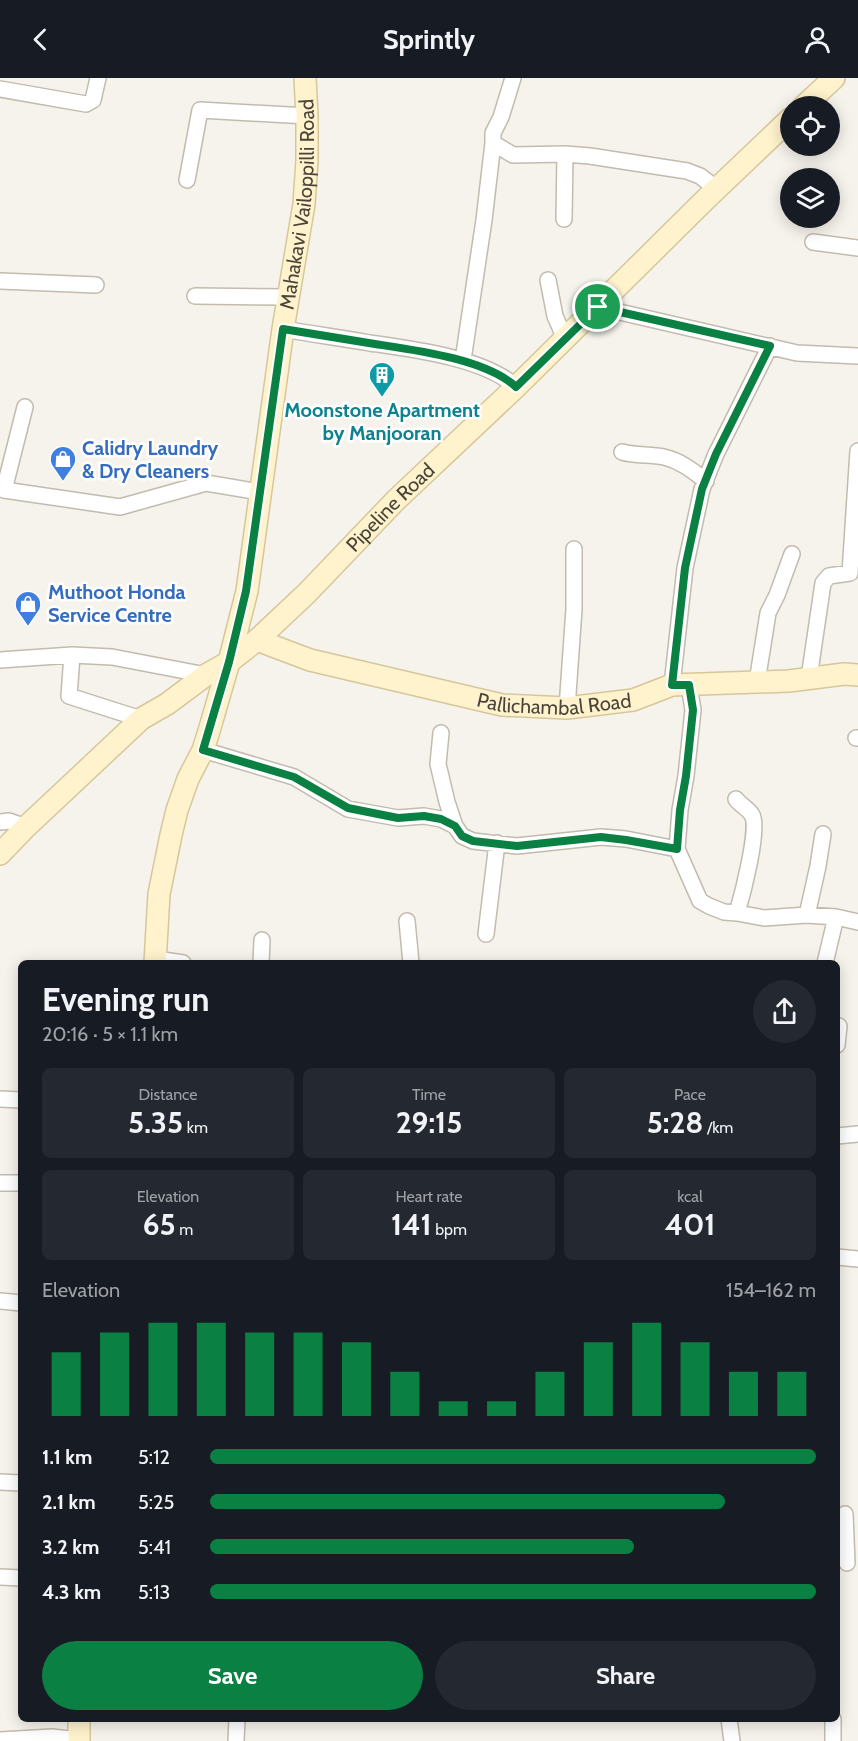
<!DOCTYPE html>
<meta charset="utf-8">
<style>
:root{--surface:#171b24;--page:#242831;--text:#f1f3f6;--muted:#9ea1a6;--accent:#0b8043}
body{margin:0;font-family:Cabin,sans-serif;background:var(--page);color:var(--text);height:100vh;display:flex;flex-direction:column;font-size:22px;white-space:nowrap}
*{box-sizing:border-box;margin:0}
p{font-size:20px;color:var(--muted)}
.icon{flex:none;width:33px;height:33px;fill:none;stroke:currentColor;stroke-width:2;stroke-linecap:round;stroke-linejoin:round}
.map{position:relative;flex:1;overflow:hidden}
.details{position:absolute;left:18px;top:882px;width:822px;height:762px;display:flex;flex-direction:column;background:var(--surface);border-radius:9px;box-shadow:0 3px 15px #0003}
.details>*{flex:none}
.tools{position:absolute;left:780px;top:18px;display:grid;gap:12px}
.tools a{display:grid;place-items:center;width:60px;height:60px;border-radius:50%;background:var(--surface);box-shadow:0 3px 15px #0003;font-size:30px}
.pin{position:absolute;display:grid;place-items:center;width:51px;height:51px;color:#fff;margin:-26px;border:3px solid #fff;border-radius:50%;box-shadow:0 2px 6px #0007}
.round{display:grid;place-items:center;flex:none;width:63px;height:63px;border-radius:32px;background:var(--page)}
.overview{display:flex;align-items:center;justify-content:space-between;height:102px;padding:0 24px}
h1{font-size:33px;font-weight:700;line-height:45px}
.figures{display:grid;grid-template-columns:repeat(3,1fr);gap:9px;height:102px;padding:6px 24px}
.figures div{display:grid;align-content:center;border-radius:9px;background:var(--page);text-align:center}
.figures b{font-size:30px;font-weight:700}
.figures small{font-size:16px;font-weight:400}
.figures p{font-size:16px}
.chart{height:168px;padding:12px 24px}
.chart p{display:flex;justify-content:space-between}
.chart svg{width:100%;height:108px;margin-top:6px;stroke:var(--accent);stroke-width:6}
.action{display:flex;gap:12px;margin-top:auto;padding:12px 24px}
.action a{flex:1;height:69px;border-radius:36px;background:var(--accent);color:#fff;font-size:24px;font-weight:700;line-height:69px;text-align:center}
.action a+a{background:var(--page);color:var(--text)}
ul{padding:0 24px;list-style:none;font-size:20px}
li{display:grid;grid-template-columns:96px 72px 1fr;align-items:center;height:45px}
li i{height:15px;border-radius:8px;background:var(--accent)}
header{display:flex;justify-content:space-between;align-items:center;height:78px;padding:0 24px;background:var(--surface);font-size:27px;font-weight:700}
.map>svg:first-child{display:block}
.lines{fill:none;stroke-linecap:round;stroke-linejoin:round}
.street-casing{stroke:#c2bbae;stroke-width:18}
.secondary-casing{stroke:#d6c79b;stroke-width:24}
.street{stroke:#fff;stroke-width:15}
.secondary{stroke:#fff3cd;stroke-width:21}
.route-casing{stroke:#fff;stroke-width:12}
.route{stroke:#0b8043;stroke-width:8}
.labels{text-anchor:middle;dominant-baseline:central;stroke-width:5;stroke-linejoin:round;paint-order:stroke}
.street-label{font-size:20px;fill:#4b4439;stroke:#fff}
.culture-label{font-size:20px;font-weight:bold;fill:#0d838f;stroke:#fff}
.shop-label{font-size:20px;font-weight:bold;fill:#366cbe;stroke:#fff;text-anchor:start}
</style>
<header><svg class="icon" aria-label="back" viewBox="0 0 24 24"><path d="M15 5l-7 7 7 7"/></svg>Sprintly<svg class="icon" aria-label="person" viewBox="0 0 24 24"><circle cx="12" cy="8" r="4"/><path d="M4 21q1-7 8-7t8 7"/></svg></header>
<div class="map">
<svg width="858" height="1663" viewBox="0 0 858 1663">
<rect width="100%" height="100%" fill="#f6f3ec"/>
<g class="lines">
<!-- street casing -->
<g class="street-casing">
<path id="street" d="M 513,0 L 501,39 L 493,55 L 493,65 L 513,77 L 565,76 L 564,141
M 0,11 L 86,26 L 93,22 L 98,0
M 565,76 L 590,78 L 687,93 L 700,98 L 717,111
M 187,102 L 200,32 L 307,38
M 813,164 L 858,170
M 548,202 L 555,238 L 565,261
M 0,203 L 96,207
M 195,218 L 288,219
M 598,229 L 797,275 L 858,278
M 283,251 C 312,256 341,260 370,265 C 412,271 485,280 516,309
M 463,282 L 484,142 L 493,65
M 622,374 C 636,378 650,376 664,379 C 681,383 693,393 706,403
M 0,410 L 4,412 L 120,429 L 206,405 L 260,414
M 4,412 L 25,329
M 72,577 L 112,579 L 206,597
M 0,582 L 72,577 L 69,618 L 141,641
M 809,600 L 823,505 L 829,498 L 850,495 L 858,373
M 757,604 L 768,535 L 777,517 L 792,476
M 672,607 L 685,490 L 702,411 L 716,376 L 770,268
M 567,630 L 574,531 L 574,471
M 441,655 L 438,686 L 447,724 L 455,748
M 856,660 L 858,660
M 203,672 L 294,699 L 348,731 L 398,740 L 424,738 L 441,741 L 455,748 L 462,758 L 473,763 L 517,768 L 601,759 L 626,761 L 677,771 L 700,823 L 709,828 L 724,834 L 737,835 L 764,840 L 807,837 L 836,839 L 858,844
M 736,721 C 740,727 749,731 752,737 C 760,750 742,818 737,835
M 0,744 L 9,743 L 26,749
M 677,771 L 680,732 L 686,698 L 693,632 L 689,607
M 807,837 L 818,788 L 823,756
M 407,843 L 411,885
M 486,856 L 497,765
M 156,881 L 183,885
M 261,885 L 262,862
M 825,885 L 836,839
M 837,948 L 839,948 L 837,967
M 0,1021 L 21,1022
M 837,1058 L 858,1056
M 0,1105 L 21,1105
M 837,1179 L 858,1181
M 0,1223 L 21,1225
M 0,1404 L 21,1405
M 845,1436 L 847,1485
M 0,1499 L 21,1500
M 729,1641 L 732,1663
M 0,1662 L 52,1659 L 69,1661 L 78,1660
M 236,1663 L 237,1641
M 833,1663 L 833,1641"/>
</g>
<!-- secondary casing -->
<g class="secondary-casing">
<g id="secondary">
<path d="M 804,28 L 834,0"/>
<path id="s1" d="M 257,562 L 310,582 L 502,627 L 567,630 L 633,622 L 672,607 L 789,603 L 844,596 L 858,597"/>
<path id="s2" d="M 0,776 L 26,749 L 141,641 L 167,626 L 206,597 L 229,584 L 257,562 L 307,515 L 396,422 L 516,309 L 708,119 L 790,41"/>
<path id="s3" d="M 155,885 L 159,816 L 171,757 L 177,732 L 188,701 L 203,672 L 209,653 L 229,584 L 247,513 L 283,251 L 304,126 L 307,83 L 307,38 L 305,0"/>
<path d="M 79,1663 L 79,1641"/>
</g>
</g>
<!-- street -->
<use href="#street" class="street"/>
<!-- secondary -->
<use href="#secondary" class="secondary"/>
</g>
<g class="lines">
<!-- route casing -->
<g class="route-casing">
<path id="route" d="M 598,229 L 770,268 L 716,376 L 702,411 L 685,490 L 672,607 L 689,607 L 693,632 L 686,698 L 680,732 L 677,771 L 626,762 L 601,759 L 517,768 L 473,763 L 462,758 L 455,748 L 441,741 L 424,738 L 398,740 L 348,730 L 294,699 L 203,672 L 229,584 L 246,513 L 283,251 C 314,256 344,261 375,266 C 415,272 486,281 516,309 Z"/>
</g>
<!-- route -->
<use href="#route" class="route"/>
</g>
<!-- icons -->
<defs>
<g id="building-pin" transform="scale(1.35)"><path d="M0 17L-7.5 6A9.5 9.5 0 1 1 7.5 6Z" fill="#0f9aa8" stroke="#fff"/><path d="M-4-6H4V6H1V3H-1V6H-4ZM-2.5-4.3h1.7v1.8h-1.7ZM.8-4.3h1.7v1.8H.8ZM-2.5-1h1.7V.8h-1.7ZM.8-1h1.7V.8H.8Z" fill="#fff"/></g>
<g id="shop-pin" transform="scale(1.35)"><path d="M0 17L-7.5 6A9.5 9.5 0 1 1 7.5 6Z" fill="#3f7fe0" stroke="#fff"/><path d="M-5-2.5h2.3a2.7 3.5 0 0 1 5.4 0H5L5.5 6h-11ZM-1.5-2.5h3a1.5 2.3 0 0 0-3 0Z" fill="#fff"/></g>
</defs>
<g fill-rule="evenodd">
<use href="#building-pin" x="382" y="297"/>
<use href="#shop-pin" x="63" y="381"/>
<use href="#shop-pin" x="28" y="526"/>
</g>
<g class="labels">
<!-- street labels -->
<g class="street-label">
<text stroke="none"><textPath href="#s3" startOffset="776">Mahakavi Vailoppilli Road</textPath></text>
<text stroke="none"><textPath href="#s2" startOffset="524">Pipeline Road</textPath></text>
<text stroke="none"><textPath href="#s1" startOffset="306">Pallichambal Road</textPath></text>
</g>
<!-- culture labels -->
<g class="culture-label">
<text x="382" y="332">Moonstone Apartment<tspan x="382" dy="23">by Manjooran</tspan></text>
</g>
<!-- shop labels -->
<g class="shop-label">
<text x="82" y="370">Calidry Laundry<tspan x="82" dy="23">&amp; Dry Cleaners</tspan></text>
<text x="48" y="514">Muthoot Honda<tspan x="48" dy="23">Service Centre</tspan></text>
</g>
</g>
</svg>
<div class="tools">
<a><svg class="icon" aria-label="locate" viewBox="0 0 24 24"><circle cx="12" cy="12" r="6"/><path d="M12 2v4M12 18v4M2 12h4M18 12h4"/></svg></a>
<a><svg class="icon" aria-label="layers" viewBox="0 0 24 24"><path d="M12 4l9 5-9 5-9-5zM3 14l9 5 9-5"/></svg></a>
</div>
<div class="pin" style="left:598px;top:229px;background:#1e9e55"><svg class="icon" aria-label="arrive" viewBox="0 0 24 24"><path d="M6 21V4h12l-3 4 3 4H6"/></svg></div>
<section class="details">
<div class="overview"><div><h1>Evening run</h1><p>20:16 · 5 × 1.1 km</p></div><a class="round"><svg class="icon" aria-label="share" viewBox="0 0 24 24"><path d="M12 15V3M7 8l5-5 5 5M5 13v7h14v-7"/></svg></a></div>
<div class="figures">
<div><p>Distance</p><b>5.35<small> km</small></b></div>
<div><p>Time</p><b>29:15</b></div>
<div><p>Pace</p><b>5:28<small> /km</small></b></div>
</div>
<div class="figures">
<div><p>Elevation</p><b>65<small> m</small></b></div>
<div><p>Heart rate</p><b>141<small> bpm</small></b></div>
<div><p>kcal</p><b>401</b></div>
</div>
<div class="chart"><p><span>Elevation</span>154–162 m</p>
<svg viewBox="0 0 160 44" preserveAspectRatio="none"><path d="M5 44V18M15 44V10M25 44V6M35 44V6M45 44V10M55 44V10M65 44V14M75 44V26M85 44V38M95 44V38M105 44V26M115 44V14M125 44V6M135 44V14M145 44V26M155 44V26"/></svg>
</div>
<ul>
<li><b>1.1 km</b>5:12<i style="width:100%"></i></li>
<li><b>2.1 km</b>5:25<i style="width:85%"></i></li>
<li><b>3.2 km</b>5:41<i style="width:70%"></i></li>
<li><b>4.3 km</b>5:13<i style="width:100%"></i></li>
</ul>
<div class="action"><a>Save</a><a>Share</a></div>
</section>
</div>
